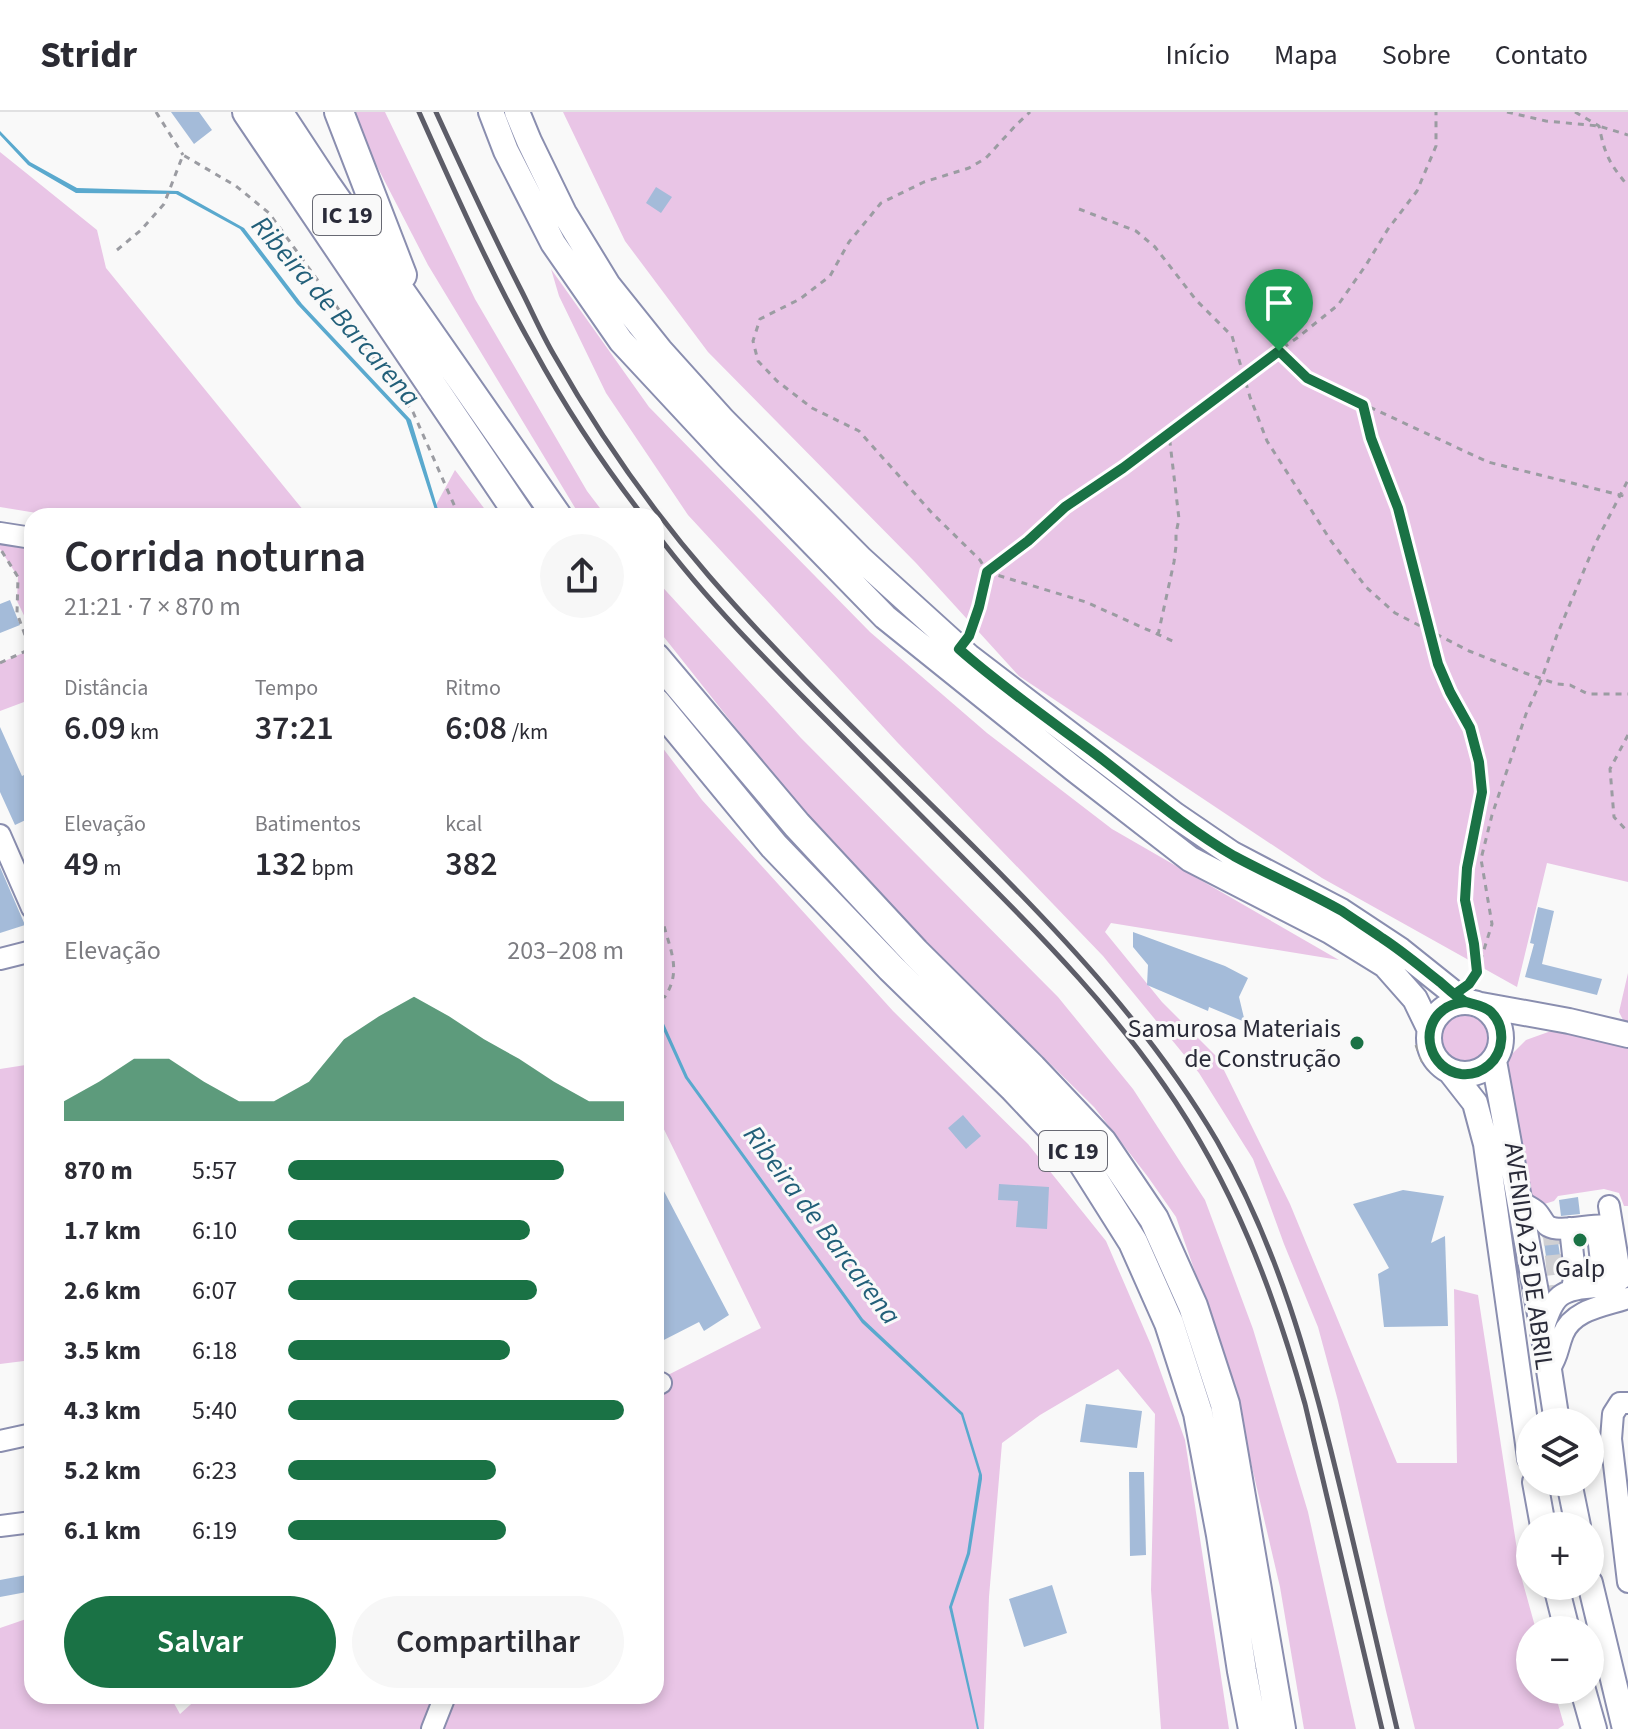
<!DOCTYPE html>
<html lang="pt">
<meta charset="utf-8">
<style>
:root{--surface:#fff;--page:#f7f7f7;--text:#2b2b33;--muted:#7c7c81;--line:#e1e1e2;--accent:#1a7245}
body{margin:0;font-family:"Source Sans 3",sans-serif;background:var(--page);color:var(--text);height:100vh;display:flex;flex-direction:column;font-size:30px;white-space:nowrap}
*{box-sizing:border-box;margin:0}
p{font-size:26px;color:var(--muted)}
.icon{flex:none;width:44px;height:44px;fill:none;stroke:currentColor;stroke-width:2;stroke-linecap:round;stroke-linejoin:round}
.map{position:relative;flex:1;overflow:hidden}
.sheet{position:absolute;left:24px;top:396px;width:640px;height:1196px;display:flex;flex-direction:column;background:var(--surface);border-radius:24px;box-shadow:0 4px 12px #0003}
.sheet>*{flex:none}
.buttons{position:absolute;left:1516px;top:1296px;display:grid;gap:16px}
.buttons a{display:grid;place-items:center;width:88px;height:88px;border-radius:50%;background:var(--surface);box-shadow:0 4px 12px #0003;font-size:40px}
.pin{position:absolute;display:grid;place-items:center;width:68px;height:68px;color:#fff;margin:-82px -34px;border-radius:50% 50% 50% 0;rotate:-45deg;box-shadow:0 0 8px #0007}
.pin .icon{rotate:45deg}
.round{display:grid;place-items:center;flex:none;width:84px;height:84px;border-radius:42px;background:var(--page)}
.overview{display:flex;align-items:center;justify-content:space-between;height:136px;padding:0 40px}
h1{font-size:44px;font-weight:600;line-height:60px}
.figures{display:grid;grid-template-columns:repeat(3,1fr);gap:12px;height:136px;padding:8px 40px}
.figures div{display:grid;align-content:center}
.figures b{font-size:34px;font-weight:600}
.figures small{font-size:22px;font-weight:400}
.figures p{font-size:22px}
.chart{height:224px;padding:16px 40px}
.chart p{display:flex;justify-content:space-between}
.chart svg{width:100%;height:144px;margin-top:8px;fill:var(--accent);opacity:.7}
.cta{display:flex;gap:16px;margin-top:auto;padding:16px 40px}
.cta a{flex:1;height:92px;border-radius:48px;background:var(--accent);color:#fff;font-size:32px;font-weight:600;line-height:92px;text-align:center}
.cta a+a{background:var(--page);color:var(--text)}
ul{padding:0 40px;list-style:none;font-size:26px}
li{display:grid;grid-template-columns:128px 96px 1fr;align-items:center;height:60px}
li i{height:20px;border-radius:10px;background:var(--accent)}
header{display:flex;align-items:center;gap:48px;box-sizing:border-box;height:112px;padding:0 40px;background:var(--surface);border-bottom:2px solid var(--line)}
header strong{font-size:38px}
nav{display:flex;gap:44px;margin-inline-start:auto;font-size:28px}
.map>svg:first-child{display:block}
.green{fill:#e9c5e6}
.water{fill:#5aa9ce}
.building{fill:#a4bbd9}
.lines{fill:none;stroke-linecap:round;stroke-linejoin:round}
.minor-tunnel{stroke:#d0d0d3;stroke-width:20;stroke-dasharray:20 10;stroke-linecap:butt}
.minor-casing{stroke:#8a8eaf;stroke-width:24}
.major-casing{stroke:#8a8eaf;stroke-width:28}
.highway-casing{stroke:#8a8eaf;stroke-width:32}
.path{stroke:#9b9ca2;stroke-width:3;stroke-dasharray:6 6;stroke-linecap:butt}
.minor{stroke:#fff;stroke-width:20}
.major{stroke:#fff;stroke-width:24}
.highway{stroke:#fff;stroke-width:28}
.rail{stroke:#5d5d68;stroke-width:5}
.route-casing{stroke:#fff;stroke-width:16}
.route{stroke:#1a7245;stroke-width:10}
.poi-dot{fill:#1a7245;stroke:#f9f9f9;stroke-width:3}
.labels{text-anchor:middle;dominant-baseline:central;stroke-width:6;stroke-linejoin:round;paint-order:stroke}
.shield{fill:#f9f9f9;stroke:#686973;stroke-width:2}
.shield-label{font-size:24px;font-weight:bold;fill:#2a2b39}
.poi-label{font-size:26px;fill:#2a2b39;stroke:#f9f9f9;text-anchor:end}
.street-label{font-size:26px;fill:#2a2b39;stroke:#f9f9f9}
.water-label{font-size:28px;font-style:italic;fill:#225f79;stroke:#f9f9f9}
</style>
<header>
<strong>Stridr</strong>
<nav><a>Início</a><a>Mapa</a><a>Sobre</a><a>Contato</a></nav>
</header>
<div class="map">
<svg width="1628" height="1617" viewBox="0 0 1628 1617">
<rect width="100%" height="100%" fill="#f9f9f9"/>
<!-- green -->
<path class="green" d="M 349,0 L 385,0 L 475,187 L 587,379 L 606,404 L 580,404 L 428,153 Z
M 563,0 L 1628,0 L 1628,770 L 1547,751 L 1517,875 L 1322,766 L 1019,564 L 916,451 L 708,240 L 625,129 Z
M 0,40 L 97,118 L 106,156 L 308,404 L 55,404 L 0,395 Z
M 551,157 L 649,295 L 870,520 L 987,621 L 1112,717 L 1339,848 L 1111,811 L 1105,820 L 1162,890 L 1218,946 L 1290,1092 L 1397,1351 L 1457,1351 L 1454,1177 L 1478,1183 L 1521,1464 L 1536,1518 L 1530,1518 L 1530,1578 L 1554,1578 L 1564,1613 L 1558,1617 L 1415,1617 L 1386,1499 L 1338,1289 L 1318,1215 L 1284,1132 L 1253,1047 L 1199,961 L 1103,844 L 897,630 L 688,403 L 606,281 L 559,184 Z
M 455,358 L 490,404 L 430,404 Z
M 0,424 L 32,429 L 32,520 L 17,489 L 18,465 L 0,437 Z
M 656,468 L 800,625 L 1058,885 L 1133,977 L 1205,1088 L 1253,1217 L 1308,1400 L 1356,1617 L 1304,1617 L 1280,1475 L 1230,1261 L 1176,1105 L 1148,1065 L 1094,995 L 828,732 L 656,515 Z
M 32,537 L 32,587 L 0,599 L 0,551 Z
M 656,627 L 702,688 L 893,899 L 1028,1032 L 1106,1129 L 1151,1233 L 1185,1328 L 1229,1617 L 1161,1617 L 1151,1478 L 1155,1302 L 1118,1257 L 1040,1303 L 1002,1331 L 989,1485 L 984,1617 L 0,1617 L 0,1516 L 32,1505 L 32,1584 L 170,1584 L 180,1602 L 200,1584 L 656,1584 L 656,1269 L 761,1216 L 656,1001 Z
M 1628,861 L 1628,913 L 1625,912 L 1619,900 Z
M1439 924a26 26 0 1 1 52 0a26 26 0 1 1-52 0Z
M 1551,919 L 1580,919 L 1628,932 L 1628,1094 L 1624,1094 L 1619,1081 L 1604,1077 L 1558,1084 L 1554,1089 L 1541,1093 L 1531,1089 L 1507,947 L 1526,928 Z
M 32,952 L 32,1248 L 0,1252 L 0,957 Z"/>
<!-- water -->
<path class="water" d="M 0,19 L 30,50 L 77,76 L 178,79 L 244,116 L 302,192 L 411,308 L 440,404 L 437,404 L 406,308 L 297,192 L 240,117 L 176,82 L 76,81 L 28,53 L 0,23 Z
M 656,894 L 688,965 L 863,1207 L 963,1301 L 982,1363 L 982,1367 L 970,1442 L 952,1495 L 979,1617 L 977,1617 L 949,1495 L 967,1441 L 979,1362 L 961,1303 L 862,1211 L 685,966 L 656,902 Z"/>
<!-- building -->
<path class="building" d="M 171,0 L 199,0 L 212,18 L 194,32 Z
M 656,75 L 672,85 L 661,101 L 646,91 Z
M 10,488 L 20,513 L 0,521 L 0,492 Z
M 0,615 L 22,664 L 32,659 L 32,705 L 15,713 L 0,680 Z
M 0,755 L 25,813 L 0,821 Z
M 1538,795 L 1554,799 L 1542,852 L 1602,867 L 1597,883 L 1525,865 L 1534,832 L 1530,831 Z
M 1133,820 L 1225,854 L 1248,866 L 1239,885 L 1245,910 L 1209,895 L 1208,899 L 1147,873 L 1148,853 L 1133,835 Z
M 963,1003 L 981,1024 L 966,1037 L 948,1016 Z
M 656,1064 L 729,1203 L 704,1219 L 699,1210 L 656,1232 Z
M 999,1072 L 1049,1075 L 1047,1117 L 1016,1115 L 1018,1089 L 998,1088 Z
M 1403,1078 L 1444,1084 L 1431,1131 L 1445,1124 L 1448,1214 L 1384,1215 L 1378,1162 L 1389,1156 L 1353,1092 Z
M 1578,1085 L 1580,1102 L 1561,1104 L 1559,1088 Z
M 1551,1129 L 1558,1130 L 1561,1150 L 1547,1152 L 1544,1130 Z
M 1086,1292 L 1142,1299 L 1137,1336 L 1080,1330 Z
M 1129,1360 L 1144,1360 L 1146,1443 L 1130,1444 Z
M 32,1462 L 32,1479 L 0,1485 L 0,1468 Z
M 1052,1473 L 1067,1521 L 1024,1535 L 1009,1487 Z"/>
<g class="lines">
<!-- minor-tunnel -->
<path class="minor-tunnel" d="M 1548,1114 L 1553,1124 L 1559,1183"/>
<!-- minor casing -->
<g class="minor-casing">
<path id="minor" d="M 0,421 L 32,426
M 0,723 L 32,796
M 0,847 L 32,839
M 1519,1089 C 1524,1092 1531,1095 1536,1099 C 1540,1102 1543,1111 1548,1114 C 1561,1122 1596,1110 1612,1114
M 1597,1114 L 1602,1159 L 1600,1175
M 1570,1116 L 1575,1161 L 1572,1177
M 1543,1219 C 1553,1183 1560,1177 1597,1175 C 1606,1174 1614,1173 1621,1167 L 1609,1094
M 1549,1258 C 1559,1242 1557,1237 1563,1222 C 1573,1197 1605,1194 1628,1186
M 656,1273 L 661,1271
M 1628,1291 L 1620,1291 L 1613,1302 L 1611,1327 L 1628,1470
M 0,1329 L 32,1322
M 0,1414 L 32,1410
M 432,1617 L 445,1584"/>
</g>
<!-- major casing -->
<g class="major-casing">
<path id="major" d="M 491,0 L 506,39 L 553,131 L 621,229 L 728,344 L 885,505 L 1074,657 L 1190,747 L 1330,819 L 1385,853 L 1415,887 L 1430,918
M 517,0 L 529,29 L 564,101 L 608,173 L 660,238 L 723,308 L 861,447 L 968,544 L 1175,703 L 1232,742 L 1341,799 L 1400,838 L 1465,890
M1429 926a36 36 0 1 1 72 0a36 36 0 1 1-72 0Z
M 1481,893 L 1569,909 L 1628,923
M 1494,949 L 1543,1219 L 1557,1310
M 1450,959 L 1475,991 L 1486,1032 L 1530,1346
M 1535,1370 L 1543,1414
M 1569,1370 L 1578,1414
M 1590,1471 L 1625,1617
M 1556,1474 L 1567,1518
M 1583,1578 L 1594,1617"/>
</g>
<!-- highway casing -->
<g class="highway-casing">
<path id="highway" d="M 247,0 L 520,404
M 278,0 L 326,73 L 557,404
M 339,0 L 402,163
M 656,546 L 797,713 L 915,840 L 1032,956 L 1102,1030 L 1154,1107 L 1193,1194 L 1225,1292 L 1281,1617
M 656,591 L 774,734 L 891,856 L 1013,975 L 1080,1046 L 1133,1130 L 1169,1211 L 1198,1301 L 1221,1423 L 1242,1559 L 1253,1617"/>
</g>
<!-- path -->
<path class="path" d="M 156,0 L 183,43
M 1507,0 L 1546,9 L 1599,14 L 1628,23
M 1575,0 L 1599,14 C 1605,43 1609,51 1628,74
M 1079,97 L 1136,119 L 1155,135 L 1196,188 L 1232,224 L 1250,285 L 1267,329 L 1331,429 L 1366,475 L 1395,501 L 1469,539 L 1525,561 L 1557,572 L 1570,573 L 1588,582 L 1628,582
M 117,138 L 141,118 L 164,92 L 183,43 L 236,74 L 269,101 L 413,300 L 459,404
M 1279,239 L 1307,266 L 1488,350 L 1628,385
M 1363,293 L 1371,326 L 1398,396 L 1438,552 L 1470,616 L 1479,650 L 1482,680 L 1467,756 L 1465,788 L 1474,832 L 1477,860
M 987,460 L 1028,429 L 1065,395 L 1123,356 L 1220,285 L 1243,264 L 1297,226 L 1338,193 L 1366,153 L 1388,117 L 1417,79 L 1436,34 L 1436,0
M 987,460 L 1086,490 L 1177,531
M 970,520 L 979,495 L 987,460 L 980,448 L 932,401 L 859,319 L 812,296 L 777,269 L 758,249 L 753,229 L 760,207 L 800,187 L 830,164 L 849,130 L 881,91 L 924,70 L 969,56 L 986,46 L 1016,13 L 1030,0
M 1158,523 L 1174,450 L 1176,434 L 1176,421 L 1179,407 L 1169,322
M 0,551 L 30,537 L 17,501 L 18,465 L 1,438
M 1628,623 L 1610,657 L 1614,705 L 1628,720
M 656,755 C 660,770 658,785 661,800 C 666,832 685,856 664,886
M 1470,870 L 1477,860 L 1492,812 L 1481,747 L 1492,703 L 1526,602 L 1542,566 L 1557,523 L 1595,432 L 1628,368
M 1416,933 L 1422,949 L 1430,957"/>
<!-- minor -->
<use href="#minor" class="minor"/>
<!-- major -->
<use href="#major" class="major"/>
<!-- highway -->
<use href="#highway" class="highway"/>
<!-- rail -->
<path class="rail" d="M 419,0 C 455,80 490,160 533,236 C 565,295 602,351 643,404
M 436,0 C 463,59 490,117 519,174 C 531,197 541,221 554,243 C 598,321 650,396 709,464 C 793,561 888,649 979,740 C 1067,828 1153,920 1217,1029 C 1277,1133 1309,1248 1337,1363 C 1358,1448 1377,1533 1397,1617
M 656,421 C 707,489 767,549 827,609 C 880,662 932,715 985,768 C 1049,832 1112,898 1164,973 C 1233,1072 1273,1177 1305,1292 L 1382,1617"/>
</g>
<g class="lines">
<!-- route casing -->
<g class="route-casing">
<path id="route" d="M 1279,239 L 1307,266 L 1363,293 L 1371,326 L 1398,396 L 1438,552 L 1450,580 L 1470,616 L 1479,650 L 1482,680 L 1467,756 L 1465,788 L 1474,832 L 1477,860 L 1469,872 L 1455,882 L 1465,890 C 1457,891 1449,893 1443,898 C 1418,917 1430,958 1461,962 C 1471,963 1481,960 1489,953 C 1504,940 1506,915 1491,900 C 1482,892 1472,893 1464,889 C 1455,884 1447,876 1440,870 C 1421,855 1402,839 1382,826 C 1369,817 1355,808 1342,799 C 1307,779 1269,763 1234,744 C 1186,716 1142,678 1098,644 C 1051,609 1002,575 959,537 L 969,524 L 979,495 L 987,460 L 1028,429 L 1065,395 L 1123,356 L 1279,239"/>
</g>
<!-- route -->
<use href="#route" class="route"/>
</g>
<!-- markers -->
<g class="poi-dot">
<circle cx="1357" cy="931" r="8"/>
<circle cx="1580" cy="1128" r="8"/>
</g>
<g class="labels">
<!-- shield labels -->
<g class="shield">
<rect x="313" y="83" width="68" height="40" rx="6"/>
<rect x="1039" y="1019" width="68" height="40" rx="6"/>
</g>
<g class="shield-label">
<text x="347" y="103">IC 19</text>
<text x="1073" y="1039">IC 19</text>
</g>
<!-- poi labels -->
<g class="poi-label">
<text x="1341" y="916">Samurosa Materiais<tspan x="1341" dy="30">de Construção</tspan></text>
<text x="1580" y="1156" text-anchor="middle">Galp</text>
</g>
<!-- street labels -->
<g class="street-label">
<text transform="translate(1529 1144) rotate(82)">AVENIDA 25 DE ABRIL</text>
</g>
<!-- water labels -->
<g class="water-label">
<text transform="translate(336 199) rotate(49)">Ribeira de Barcarena</text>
<text transform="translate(822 1113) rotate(53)">Ribeira de Barcarena</text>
</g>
</g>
</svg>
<div class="buttons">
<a><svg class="icon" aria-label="layers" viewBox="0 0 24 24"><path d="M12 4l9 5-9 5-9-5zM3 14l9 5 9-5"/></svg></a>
<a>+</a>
<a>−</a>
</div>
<div class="pin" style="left:1279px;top:239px;background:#1e9e55"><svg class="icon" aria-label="arrive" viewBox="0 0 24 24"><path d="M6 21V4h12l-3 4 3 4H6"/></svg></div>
<section class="sheet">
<div class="overview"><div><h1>Corrida noturna</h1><p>21:21 · 7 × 870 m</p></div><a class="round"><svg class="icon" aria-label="share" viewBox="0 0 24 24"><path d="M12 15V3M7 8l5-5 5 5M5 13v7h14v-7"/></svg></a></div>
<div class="figures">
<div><p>Distância</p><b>6.09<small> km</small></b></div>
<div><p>Tempo</p><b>37:21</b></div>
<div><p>Ritmo</p><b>6:08<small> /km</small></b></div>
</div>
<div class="figures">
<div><p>Elevação</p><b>49<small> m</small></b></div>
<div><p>Batimentos</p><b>132<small> bpm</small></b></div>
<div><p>kcal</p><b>382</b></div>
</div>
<div class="chart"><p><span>Elevação</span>203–208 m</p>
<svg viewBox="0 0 160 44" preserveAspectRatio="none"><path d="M0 44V38L10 32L20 25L30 25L40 32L50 38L60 38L70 32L80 19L90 12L100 6L110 12L120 19L130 25L140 32L150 38L160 38V44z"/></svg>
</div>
<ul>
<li><b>870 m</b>5:57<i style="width:82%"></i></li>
<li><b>1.7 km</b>6:10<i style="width:72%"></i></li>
<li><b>2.6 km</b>6:07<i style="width:74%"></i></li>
<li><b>3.5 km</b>6:18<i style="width:66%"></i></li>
<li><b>4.3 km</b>5:40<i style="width:100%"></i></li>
<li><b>5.2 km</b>6:23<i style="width:62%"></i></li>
<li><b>6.1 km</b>6:19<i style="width:65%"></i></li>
</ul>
<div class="cta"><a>Salvar</a><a>Compartilhar</a></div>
</section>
</div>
